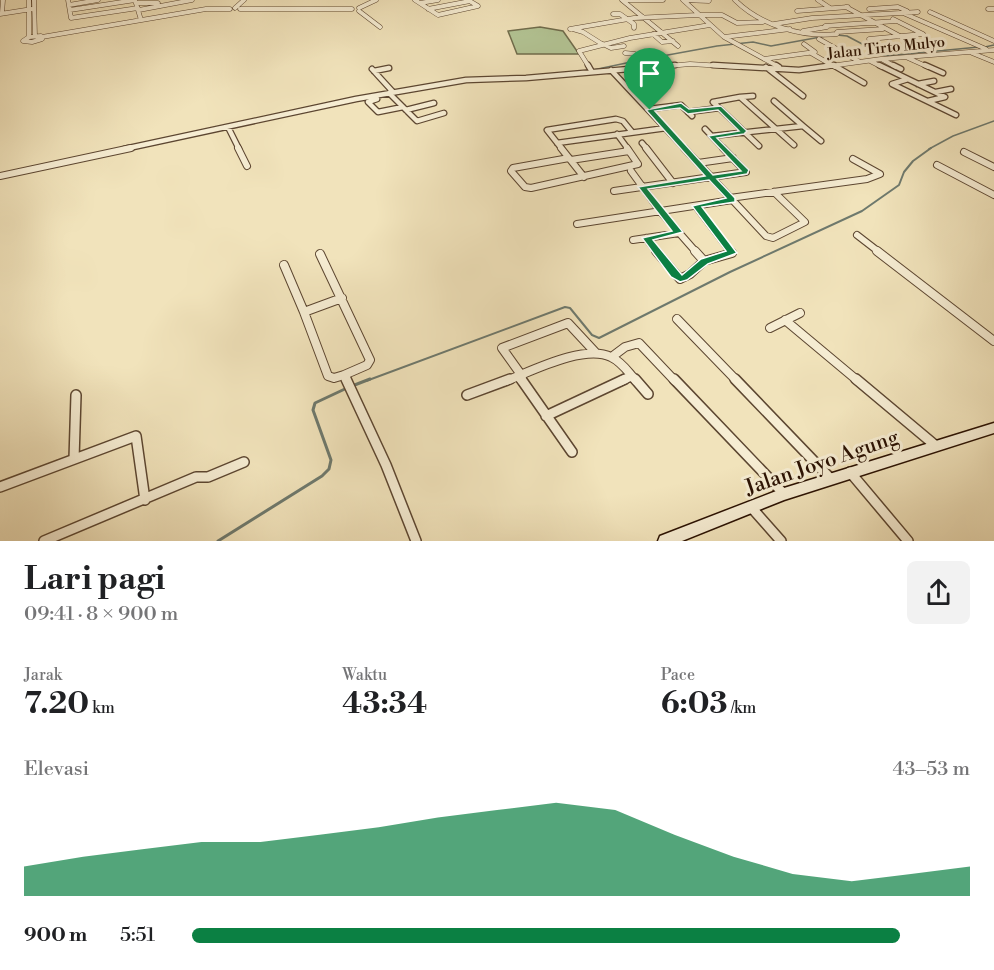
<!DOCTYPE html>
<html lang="id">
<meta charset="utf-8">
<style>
:root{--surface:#fff;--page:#f2f2f2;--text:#202124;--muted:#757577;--accent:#0b8043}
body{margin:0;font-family:"Libre Bodoni",serif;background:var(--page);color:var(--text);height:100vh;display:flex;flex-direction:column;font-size:22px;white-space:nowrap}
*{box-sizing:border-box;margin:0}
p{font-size:20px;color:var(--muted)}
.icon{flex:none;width:33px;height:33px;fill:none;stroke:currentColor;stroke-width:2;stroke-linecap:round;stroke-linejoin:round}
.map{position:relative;height:541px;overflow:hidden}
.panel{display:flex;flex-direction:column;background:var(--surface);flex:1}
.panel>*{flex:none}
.pin{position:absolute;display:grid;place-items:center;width:51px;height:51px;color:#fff;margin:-62px -26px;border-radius:50% 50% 50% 0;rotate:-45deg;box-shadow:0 0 6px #0007}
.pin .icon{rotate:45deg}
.round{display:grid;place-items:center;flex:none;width:63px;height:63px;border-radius:9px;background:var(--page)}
.overview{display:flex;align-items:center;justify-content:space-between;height:102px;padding:0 24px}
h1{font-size:33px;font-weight:700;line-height:45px}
.stats{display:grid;grid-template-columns:repeat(3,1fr);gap:9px;height:102px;padding:6px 24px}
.stats div{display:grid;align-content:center}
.stats b{font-size:30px;font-weight:700}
.stats small{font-size:16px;font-weight:400}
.stats p{font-size:16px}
.chart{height:168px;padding:12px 24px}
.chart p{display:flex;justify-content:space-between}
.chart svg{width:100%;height:108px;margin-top:6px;fill:var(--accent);opacity:.7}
ul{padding:0 24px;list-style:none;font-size:20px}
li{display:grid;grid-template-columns:96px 72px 1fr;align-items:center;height:45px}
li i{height:15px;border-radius:8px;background:var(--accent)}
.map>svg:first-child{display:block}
.green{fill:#b3c595;stroke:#6f6c4c;stroke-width:1.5}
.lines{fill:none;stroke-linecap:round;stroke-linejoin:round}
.stream-far2{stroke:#6e796d;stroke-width:1.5}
.stream-far1{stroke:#6e796d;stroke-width:2}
.stream{stroke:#6e796d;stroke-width:3}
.minor-far4-casing{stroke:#5c4631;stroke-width:5}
.minor-far3-casing{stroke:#5c4631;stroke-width:7}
.minor-far2-casing{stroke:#5c4631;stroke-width:8}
.minor-far1-casing{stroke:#5c4631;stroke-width:10}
.minor-casing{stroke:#5c4631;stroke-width:12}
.secondary-casing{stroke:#2b1203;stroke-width:3}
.minor-far4{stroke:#f6edd3;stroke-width:4}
.minor-far3{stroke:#f6edd3;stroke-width:4.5}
.minor-far2{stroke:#f6edd3;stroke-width:6}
.minor-far1{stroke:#f6edd3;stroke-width:8}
.minor{stroke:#f6edd3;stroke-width:9}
.secondary{fill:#f6edd3;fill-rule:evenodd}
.route{fill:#0b8043;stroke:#fff;stroke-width:1.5;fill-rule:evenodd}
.labels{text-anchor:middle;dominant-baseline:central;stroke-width:6;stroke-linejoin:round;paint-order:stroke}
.far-street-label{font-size:15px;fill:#2b1203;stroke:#f6edd3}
.near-street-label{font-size:21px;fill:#2b1203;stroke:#f6edd3}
</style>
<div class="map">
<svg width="994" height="541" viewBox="0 0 994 541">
<rect width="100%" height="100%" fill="#f1e3bb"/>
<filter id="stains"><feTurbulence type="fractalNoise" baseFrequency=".00333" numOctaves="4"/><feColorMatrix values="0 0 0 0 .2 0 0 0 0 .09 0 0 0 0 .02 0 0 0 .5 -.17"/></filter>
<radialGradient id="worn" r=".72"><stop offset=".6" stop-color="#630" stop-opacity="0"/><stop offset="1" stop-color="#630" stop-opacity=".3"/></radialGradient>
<!-- green -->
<path class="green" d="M 540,27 L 563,31 L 579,54 L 517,54 L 508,31 Z"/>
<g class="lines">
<!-- stream-far2 -->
<path class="stream-far2" d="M 837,35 L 847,36 L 885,56 L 979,47
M 985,47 L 994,45
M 646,59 L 717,46 L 753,42 L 771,46 L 826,36
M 593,70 L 631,62
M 929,149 L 953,136 L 994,121"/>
<!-- stream-far1 -->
<path class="stream-far1" d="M 366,381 L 565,307 L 570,308 L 592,335 L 599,338 L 730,272 L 862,211 L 899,185 L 904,172 L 913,161 L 931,148"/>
<!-- stream -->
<path class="stream" d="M 352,386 L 370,379
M 218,541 L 322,476 L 329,469 L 331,460 L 313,410 L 315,403 L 347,388"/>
<!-- minor-far4 casing -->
<g class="minor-far4-casing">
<path id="minor-far4" d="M 29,0 L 29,37
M 34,0 L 35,36
M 68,0 L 71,18 L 138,8
M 415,0 L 438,15 L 478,6 L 468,0
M 622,0 L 678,46
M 622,0 L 663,0
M 683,0 L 724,37 L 779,67
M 683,0 L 709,1
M 735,0 C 760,25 802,38 837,34
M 818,0 L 830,8
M 137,3 L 158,3
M 420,3 L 438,0
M 69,5 L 98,0
M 846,7 L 933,54
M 235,8 L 244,0
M 359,8 L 376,0
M 240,9 L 352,9
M 428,9 L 470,1
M 869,9 L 898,7 L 907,11
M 988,9 L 994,9
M 70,10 L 135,0 L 141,20
M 139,10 L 192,0
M 359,11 L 380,27
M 797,11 L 848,7
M 930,12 L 994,41
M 2,13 L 3,0
M 903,13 L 986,49
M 0,14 L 32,9
M 613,14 L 620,14 L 634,24 L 634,28
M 699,15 L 722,15 L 737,23 L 763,22
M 893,19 L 923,34
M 774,24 L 812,18 L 918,12
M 825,26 L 896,21
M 570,29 L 634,18 L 698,15
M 573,29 L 583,32 L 602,44
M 803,31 L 827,27
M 837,32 L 883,29
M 653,34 L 662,42 L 673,41
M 41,36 L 42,39 L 32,42 L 23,41 L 29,37 Z
M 42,37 L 206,9 L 230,9
M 724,37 L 790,29
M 819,39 L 860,62
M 869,39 L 923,34
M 603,44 L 611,48 L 624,46
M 625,53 L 635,54 L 650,66
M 811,53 L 835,67
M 972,53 L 994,62
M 908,58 L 928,67
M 764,59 L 815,52 L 804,44
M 883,60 L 896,67
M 870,61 L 882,67
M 589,67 L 579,51 L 630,38 L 710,25
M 658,67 L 690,64 L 740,67
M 823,67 L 881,59 L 994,50"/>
</g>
<!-- minor-far3 casing -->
<g class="minor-far3-casing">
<path id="minor-far3" d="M 588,65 L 592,72
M 713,65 L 799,70 L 834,65
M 776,65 L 779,67
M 833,65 L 864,83
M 879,65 L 945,97 L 928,101
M 893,65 L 901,69
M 925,65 L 943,73
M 766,67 L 803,96
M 372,69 L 393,92
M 611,70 L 685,149
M 374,71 L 389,68
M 908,79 L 892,84 L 956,115
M 918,84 L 934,81
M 936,92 L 951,89
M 389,93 L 417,121 L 444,113
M 740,97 L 753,96
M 377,99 L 368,102 L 378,112 L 403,107
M 649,109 L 681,105 L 692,116
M 406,110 L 434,103
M 688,112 L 719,108
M 803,126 L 821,141
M 228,127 L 239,149
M 705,129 L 724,149
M 617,134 L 628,149
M 712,136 L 803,126 L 774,101
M 557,143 L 666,128
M 642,143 L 647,149
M 759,146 L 713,102 L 740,97 L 794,145
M 124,149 L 356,99 L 466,80 L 526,78 L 675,65
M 562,149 L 547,130 L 616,119 L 623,121 L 632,132"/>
</g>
<!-- minor-far2 casing -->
<g class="minor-far2-casing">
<path id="minor-far2" d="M 238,148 L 247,166
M 561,148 L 584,177
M 646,148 L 673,183
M 684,148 L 711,177 L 746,172 L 723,148
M 964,152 L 994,167
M 569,158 L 513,168 L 511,171 L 525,187 L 531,188 L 638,164 L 627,148
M 571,160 L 629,151
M 698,163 L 733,158
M 937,165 L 994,195
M 631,171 L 660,211 L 696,252
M 0,176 L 131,148
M 614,191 L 711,177 L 766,236 L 773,238 L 805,222 L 774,192
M 730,198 L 867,179 L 880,174 L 853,159
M 696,206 L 731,252
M 577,224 L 732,200
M 857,235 L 879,252
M 646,238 L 657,252
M 633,240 L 679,233"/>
</g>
<!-- minor-far1 casing -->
<g class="minor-far1-casing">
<path id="minor-far1" d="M 656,251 L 680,279 L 690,274 L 704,261 L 732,253 L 730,251
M 695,251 L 704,261
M 877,251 L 994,341
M 320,254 L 370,360 L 367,365 L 344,375
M 284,265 L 304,312
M 342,298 L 304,312 L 328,376 L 334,378 L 344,375 L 347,381
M 677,319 L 737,381
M 785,320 L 858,381
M 770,328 L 800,313
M 613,356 L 625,347 L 639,343 L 675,381
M 522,376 L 502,348 L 568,323 L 595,352
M 632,376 L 636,381
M 519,377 L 522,381
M 506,381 C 532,371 584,344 611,357 C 620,361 626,369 632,376 L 621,381"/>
</g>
<!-- minor casing -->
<g class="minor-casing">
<path id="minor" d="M 346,379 L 386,465 L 416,541
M 521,379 L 572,452
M 635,379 L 648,394
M 674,379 L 784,494
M 735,379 L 831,479
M 856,379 L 936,446
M 467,395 L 510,379
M 546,416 L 625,379
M 74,459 L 76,395
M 850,472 L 908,541
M 0,487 L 136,436 L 145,500
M 751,507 L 781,541
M 44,541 L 196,477 L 208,477 L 244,462"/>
</g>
<!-- secondary casing -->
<g class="secondary-casing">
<path id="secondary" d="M 994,423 L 994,433 L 784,500 L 682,541 L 658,541 L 660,536 L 784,488 Z"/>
</g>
<!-- minor-far4 -->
<use href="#minor-far4" class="minor-far4"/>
<!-- minor-far3 -->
<use href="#minor-far3" class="minor-far3"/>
<!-- minor-far2 -->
<use href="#minor-far2" class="minor-far2"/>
<!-- minor-far1 -->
<use href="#minor-far1" class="minor-far1"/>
<!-- minor -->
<use href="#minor" class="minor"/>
<!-- secondary -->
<use href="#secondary" class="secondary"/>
</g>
<!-- route -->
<path class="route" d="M 681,103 L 689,109 L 721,106 L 747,131 L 744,134 L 717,138 L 749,170 L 747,174 L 717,179 L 735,198 L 735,202 L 702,207 L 737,253 L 708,264 L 687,280 L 680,282 L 671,277 L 642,238 L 672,231 L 638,187 L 705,176 L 646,110 ZM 680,108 L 688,114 L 718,110 L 739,131 L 708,136 L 741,171 L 713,175 L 655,111 ZM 709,180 L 726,198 L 692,206 L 726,251 L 701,259 L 682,275 L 653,240 L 683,232 L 648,189 Z"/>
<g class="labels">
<!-- far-street labels -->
<g class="far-street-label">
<text transform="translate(886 48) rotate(-6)">Jalan Tirto Mulyo</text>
</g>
<!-- near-street labels -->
<g class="near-street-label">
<text transform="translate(822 463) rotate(-19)">Jalan Joyo Agung</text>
</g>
</g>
<rect width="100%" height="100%" filter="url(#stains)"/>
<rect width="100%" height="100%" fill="url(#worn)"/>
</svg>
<div class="pin" style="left:650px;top:110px;background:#1e9e55"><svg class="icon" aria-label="arrive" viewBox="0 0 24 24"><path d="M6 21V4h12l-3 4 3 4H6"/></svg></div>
</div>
<section class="panel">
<div class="overview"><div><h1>Lari pagi</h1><p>09:41 · 8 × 900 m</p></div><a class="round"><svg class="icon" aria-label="share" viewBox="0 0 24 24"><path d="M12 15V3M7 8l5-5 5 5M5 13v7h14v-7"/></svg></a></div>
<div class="stats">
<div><p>Jarak</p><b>7.20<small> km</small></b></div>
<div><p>Waktu</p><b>43:34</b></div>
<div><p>Pace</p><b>6:03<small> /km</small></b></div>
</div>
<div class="chart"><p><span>Elevasi</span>43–53 m</p>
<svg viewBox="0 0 160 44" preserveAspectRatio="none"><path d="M0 44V32L10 28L20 25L30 22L40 22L50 19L60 16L70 12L80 9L90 6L100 9L110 19L120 28L130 35L140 38L150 35L160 32V44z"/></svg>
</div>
<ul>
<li><b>900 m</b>5:51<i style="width:91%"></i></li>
</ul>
</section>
